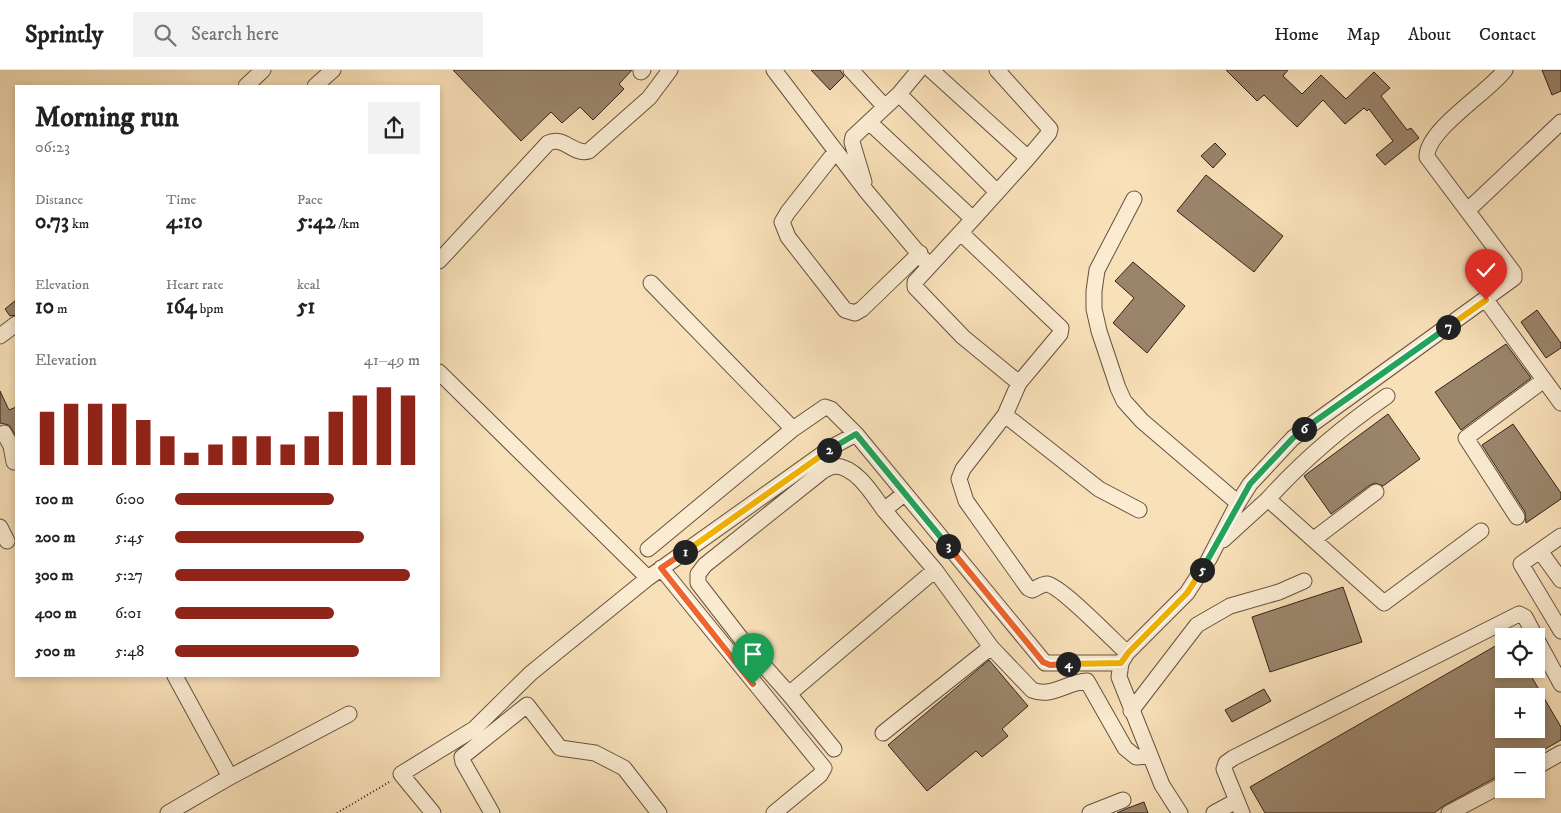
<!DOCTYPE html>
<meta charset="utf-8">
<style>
:root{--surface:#fff;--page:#f2f2f2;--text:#222;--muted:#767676;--line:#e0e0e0;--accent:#8f2418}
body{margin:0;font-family:"IM FELL DW Pica",serif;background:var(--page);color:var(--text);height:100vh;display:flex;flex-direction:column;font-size:19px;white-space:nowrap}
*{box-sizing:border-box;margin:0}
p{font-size:16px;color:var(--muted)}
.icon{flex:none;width:28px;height:28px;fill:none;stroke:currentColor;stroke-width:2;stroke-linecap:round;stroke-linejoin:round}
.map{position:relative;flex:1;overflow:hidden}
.drawer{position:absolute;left:15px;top:15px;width:425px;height:592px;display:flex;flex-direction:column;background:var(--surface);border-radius:0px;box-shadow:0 2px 8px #0003}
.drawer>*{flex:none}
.controls{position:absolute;left:1495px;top:558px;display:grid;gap:10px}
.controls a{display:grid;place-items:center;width:50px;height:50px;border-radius:0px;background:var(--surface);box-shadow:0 2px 8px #0003;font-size:25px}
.pin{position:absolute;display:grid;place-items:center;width:42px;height:42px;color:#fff;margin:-51px -21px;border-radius:50% 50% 50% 0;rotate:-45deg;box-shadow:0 0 5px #0007}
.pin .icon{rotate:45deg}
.km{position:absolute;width:25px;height:25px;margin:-12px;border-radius:50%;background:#222;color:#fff;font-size:14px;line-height:25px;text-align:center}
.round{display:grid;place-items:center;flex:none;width:52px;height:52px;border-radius:0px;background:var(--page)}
.headline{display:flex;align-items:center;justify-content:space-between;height:85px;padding:0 20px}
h1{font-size:28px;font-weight:700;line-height:38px}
.figures{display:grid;grid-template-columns:repeat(3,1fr);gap:8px;height:85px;padding:5px 20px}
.figures div{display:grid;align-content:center}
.figures b{font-size:21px;font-weight:700}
.figures small{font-size:14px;font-weight:400}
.figures p{font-size:14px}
.chart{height:140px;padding:10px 20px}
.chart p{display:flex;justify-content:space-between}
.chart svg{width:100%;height:90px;margin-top:5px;stroke:var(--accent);stroke-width:6}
ul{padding:0 20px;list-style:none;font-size:16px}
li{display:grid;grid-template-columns:80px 60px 1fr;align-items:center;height:38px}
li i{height:12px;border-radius:6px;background:var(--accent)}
header{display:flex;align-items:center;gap:30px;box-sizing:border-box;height:70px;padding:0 25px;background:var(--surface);border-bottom:1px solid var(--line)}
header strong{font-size:24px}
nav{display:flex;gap:28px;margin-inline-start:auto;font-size:18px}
.search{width:350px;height:45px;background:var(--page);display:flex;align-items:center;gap:12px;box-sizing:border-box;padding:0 18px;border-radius:0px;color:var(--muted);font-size:19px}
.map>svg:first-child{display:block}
.building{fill:#9a856b;stroke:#352217;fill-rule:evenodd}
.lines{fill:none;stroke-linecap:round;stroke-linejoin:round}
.minor-casing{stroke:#66523f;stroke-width:17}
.path{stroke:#352217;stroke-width:2;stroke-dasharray:1 2.5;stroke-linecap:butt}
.minor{stroke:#faebd1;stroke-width:15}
.split-1-casing{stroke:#fff;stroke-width:10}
.split-2-casing{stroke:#fff;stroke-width:10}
.split-3-casing{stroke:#fff;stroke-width:10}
.split-4-casing{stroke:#fff;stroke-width:10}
.split-5-casing{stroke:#fff;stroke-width:10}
.split-6-casing{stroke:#fff;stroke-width:10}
.split-7-casing{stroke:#fff;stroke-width:10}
.split-8-casing{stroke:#fff;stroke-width:10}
.split-1{stroke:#f0652b;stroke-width:6}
.split-2{stroke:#f5b400;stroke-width:6}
.split-3{stroke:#22a559;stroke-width:6}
.split-4{stroke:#f0652b;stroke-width:6}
.split-5{stroke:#f5b400;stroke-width:6}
.split-6{stroke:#22a559;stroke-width:6}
.split-7{stroke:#22a559;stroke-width:6}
.split-8{stroke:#f5b400;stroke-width:6}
</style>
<header>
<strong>Sprintly</strong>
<div class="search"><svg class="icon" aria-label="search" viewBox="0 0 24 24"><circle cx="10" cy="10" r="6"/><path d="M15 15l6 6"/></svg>Search here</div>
<nav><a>Home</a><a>Map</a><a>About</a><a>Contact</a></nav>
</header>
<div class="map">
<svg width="1561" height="743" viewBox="0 0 1561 743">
<rect width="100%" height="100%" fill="#f8e0b8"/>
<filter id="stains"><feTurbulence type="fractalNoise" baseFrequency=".004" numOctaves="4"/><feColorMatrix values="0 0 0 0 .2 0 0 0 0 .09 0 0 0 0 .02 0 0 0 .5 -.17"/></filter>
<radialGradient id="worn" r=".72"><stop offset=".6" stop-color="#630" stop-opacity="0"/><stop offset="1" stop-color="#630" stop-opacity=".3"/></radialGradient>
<!-- building -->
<path class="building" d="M 453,0 L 632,0 L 619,14 L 624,19 L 593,50 L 580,37 L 562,53 L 551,42 L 521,71 Z
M 811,0 L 840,0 L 844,6 L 830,20 Z
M 1226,0 L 1288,0 L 1283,6 L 1302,24 L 1321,5 L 1346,29 L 1374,2 L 1390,18 L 1381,26 L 1407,60 L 1411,58 L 1419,68 L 1385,95 L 1376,85 L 1393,71 L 1369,39 L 1367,41 L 1364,38 L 1345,54 L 1323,30 L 1297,57 L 1264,25 L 1257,31 Z
M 1542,0 L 1561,0 L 1561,21 L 1552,25 Z
M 1215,73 L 1226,84 L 1213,98 L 1201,86 Z
M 1206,105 L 1283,166 L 1254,202 L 1177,141 Z
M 1133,192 L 1185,236 L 1147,283 L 1113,253 L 1134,228 L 1115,211 Z
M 16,230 L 16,245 L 10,246 L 5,239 Z
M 1537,240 L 1561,273 L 1561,278 L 1546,288 L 1521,252 Z
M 1506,274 L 1531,308 L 1461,360 L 1435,322 Z
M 0,321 L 9,340 L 16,337 L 16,366 L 9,355 L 0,353 Z
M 1388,344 L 1420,389 L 1383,416 L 1375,413 L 1370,415 L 1331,444 L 1304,406 Z
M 1513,354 L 1561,423 L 1561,429 L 1526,453 L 1525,442 L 1482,375 Z
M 1343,517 L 1362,572 L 1270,602 L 1252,547 Z
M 1504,571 L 1504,599 L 1527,599 L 1561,657 L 1561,670 L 1533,686 L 1504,686 L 1504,703 L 1445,735 L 1434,743 L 1265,743 L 1250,717 ZM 1504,626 L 1536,626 L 1536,659 L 1504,659 Z
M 989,590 L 1028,636 L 1002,659 L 1008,666 L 982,687 L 976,681 L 927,721 L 888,675 Z
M 1264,619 L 1271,631 L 1232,652 L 1225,640 Z
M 1144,732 L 1148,743 L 1117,743 L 1128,738 Z"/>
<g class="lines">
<!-- minor casing -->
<g class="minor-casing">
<path id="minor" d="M 774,0 L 867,122 L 925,191
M 851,0 L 885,37
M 931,0 L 1028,88 L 973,149
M 997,0 L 1050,59 L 1049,63 L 1028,88
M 641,2 L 643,0
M 246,16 L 263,0
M 315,16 L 333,0
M 899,24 L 919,0
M 836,81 L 788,142 L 782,152 L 788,167 L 845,240 L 855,243 L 862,239 L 920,183
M 864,112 L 852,72 L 853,67 L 869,52
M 997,122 L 899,24 L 869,52 L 973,149 L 915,212 L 915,217 L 963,267 L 1019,313 L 1005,345 L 963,399 L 959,409 L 966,431 L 1028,518 L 1032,520 C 1037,518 1042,514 1047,514 C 1061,516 1114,571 1127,583
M 1134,129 L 1097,200 L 1094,221 L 1094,239 L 1099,261 L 1118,318 L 1124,331 L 1142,351 L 1238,433
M 1468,140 L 1561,52
M 961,163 L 1061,258 L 1060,264 L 1019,313
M 439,191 L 548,73 C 564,65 574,86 589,81 L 649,28 L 670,0
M 651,213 L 793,359
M 1486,230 L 1561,333
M 0,266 L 16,254
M 439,302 L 648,508
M 1005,345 L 1099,419 L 1139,440
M 4,363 L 11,376 L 14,392
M 1268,429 C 1304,389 1342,357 1387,326
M 884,440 C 873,425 857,397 835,396 C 832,396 827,399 824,400 L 705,495 L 698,504 L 698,513 L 750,580 L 789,624 L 935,500
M 1517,447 L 1466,368 L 1544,310
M 0,457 L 7,471
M 1561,466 L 1521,494 L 1561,561
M 1314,469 L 1376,422
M 1223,470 L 1268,429 L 1384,533 L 1481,461
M 648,479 L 793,359 L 825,337 L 831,339 L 856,364
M 1540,481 L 1561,510
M 661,498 L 824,698 L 820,705 L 774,743
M 1536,568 L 1561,614
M 991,577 L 1032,620 C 1052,628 1067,612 1087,611 L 1125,678 L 1136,687 L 1149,686
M 789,624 L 834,679
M 1131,641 L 1197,555 L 1230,536 L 1279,522 L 1304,511
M 883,663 L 991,577 L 935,500 L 884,440 L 904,424
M 1536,697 L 1561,683
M 230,707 L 349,644
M 168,743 L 230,707 L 175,606
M 433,743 L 401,704 L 474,659 L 531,603 L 648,508 L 832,377 L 856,364 L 1045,593 L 1121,593
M 492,743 L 463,692 L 462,687 L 527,635 L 560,678 L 595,683 L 624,698 L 659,743
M 1090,743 L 1123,730
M 1180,743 L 1162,715 L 1119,607 L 1121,593 L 1127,583 L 1187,523 L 1209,489 L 1238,433 L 1250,414 L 1293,368 L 1514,208 L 1514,203 L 1427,87 C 1426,60 1489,22 1505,0
M 1214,743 L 1236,731
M 1242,743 L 1224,699 L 1226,693 L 1233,688 L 1519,544 L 1525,547 L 1535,566
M 1449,743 L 1504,714"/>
</g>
<!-- path -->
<path class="path" d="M 337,743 L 391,711"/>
<!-- minor -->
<use href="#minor" class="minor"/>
</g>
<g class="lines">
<!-- split-1 casing -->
<g class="split-1-casing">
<path id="split-1" d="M 685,482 L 661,498 L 753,614"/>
</g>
<!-- split-2 casing -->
<g class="split-2-casing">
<path id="split-2" d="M 685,482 L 829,380"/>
</g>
<!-- split-3 casing -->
<g class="split-3-casing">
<path id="split-3" d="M 829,380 L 856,364 L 948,476"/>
</g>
<!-- split-4 casing -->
<g class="split-4-casing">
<path id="split-4" d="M 948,476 L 1043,592 L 1050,595 L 1068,594"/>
</g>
<!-- split-5 casing -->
<g class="split-5-casing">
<path id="split-5" d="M 1068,594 L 1121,593 L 1128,583 L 1187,523 L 1202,500"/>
</g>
<!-- split-6 casing -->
<g class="split-6-casing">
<path id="split-6" d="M 1202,500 L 1250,414 L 1293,368 L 1304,359"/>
</g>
<!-- split-7 casing -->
<g class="split-7-casing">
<path id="split-7" d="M 1304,359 L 1448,257"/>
</g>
<!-- split-8 casing -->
<g class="split-8-casing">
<path id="split-8" d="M 1448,257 L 1486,230"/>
</g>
<!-- split-1 -->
<use href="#split-1" class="split-1"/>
<!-- split-2 -->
<use href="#split-2" class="split-2"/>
<!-- split-3 -->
<use href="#split-3" class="split-3"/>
<!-- split-4 -->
<use href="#split-4" class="split-4"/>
<!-- split-5 -->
<use href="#split-5" class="split-5"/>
<!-- split-6 -->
<use href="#split-6" class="split-6"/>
<!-- split-7 -->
<use href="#split-7" class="split-7"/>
<!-- split-8 -->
<use href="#split-8" class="split-8"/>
</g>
<rect width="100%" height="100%" filter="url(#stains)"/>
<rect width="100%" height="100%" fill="url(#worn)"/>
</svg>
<div class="controls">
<a><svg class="icon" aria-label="locate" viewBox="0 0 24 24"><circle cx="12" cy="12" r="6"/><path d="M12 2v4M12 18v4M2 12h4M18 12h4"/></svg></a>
<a>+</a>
<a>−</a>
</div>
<div class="pin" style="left:753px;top:614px;background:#1e9e55"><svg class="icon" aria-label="arrive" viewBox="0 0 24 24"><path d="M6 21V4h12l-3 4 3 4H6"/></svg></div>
<div class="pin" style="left:1486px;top:230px;background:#d93025"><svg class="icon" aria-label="check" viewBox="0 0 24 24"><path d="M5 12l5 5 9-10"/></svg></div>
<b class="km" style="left:685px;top:482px">1</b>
<b class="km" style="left:829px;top:380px">2</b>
<b class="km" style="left:948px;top:476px">3</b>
<b class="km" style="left:1068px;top:594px">4</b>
<b class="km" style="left:1202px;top:500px">5</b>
<b class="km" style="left:1304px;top:359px">6</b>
<b class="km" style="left:1448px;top:257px">7</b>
<section class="drawer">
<div class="headline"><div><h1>Morning run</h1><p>06:23</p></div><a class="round"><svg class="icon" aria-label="share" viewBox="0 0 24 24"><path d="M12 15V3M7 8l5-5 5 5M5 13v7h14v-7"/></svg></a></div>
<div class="figures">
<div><p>Distance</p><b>0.73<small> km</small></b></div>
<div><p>Time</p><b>4:10</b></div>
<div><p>Pace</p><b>5:42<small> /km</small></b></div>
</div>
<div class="figures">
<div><p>Elevation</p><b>10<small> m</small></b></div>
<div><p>Heart rate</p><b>164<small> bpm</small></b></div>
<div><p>kcal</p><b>51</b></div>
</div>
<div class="chart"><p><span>Elevation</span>41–49 m</p>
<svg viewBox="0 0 160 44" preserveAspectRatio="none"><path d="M5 44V18M15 44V14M25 44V14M35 44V14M45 44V22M55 44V30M65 44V38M75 44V34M85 44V30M95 44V30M105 44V34M115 44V30M125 44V18M135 44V10M145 44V6M155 44V10"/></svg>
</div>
<ul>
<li><b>100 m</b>6:00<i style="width:65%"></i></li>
<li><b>200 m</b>5:45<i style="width:77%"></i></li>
<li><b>300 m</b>5:27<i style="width:96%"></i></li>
<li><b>400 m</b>6:01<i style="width:65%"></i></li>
<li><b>500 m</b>5:48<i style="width:75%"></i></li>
</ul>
</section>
</div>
